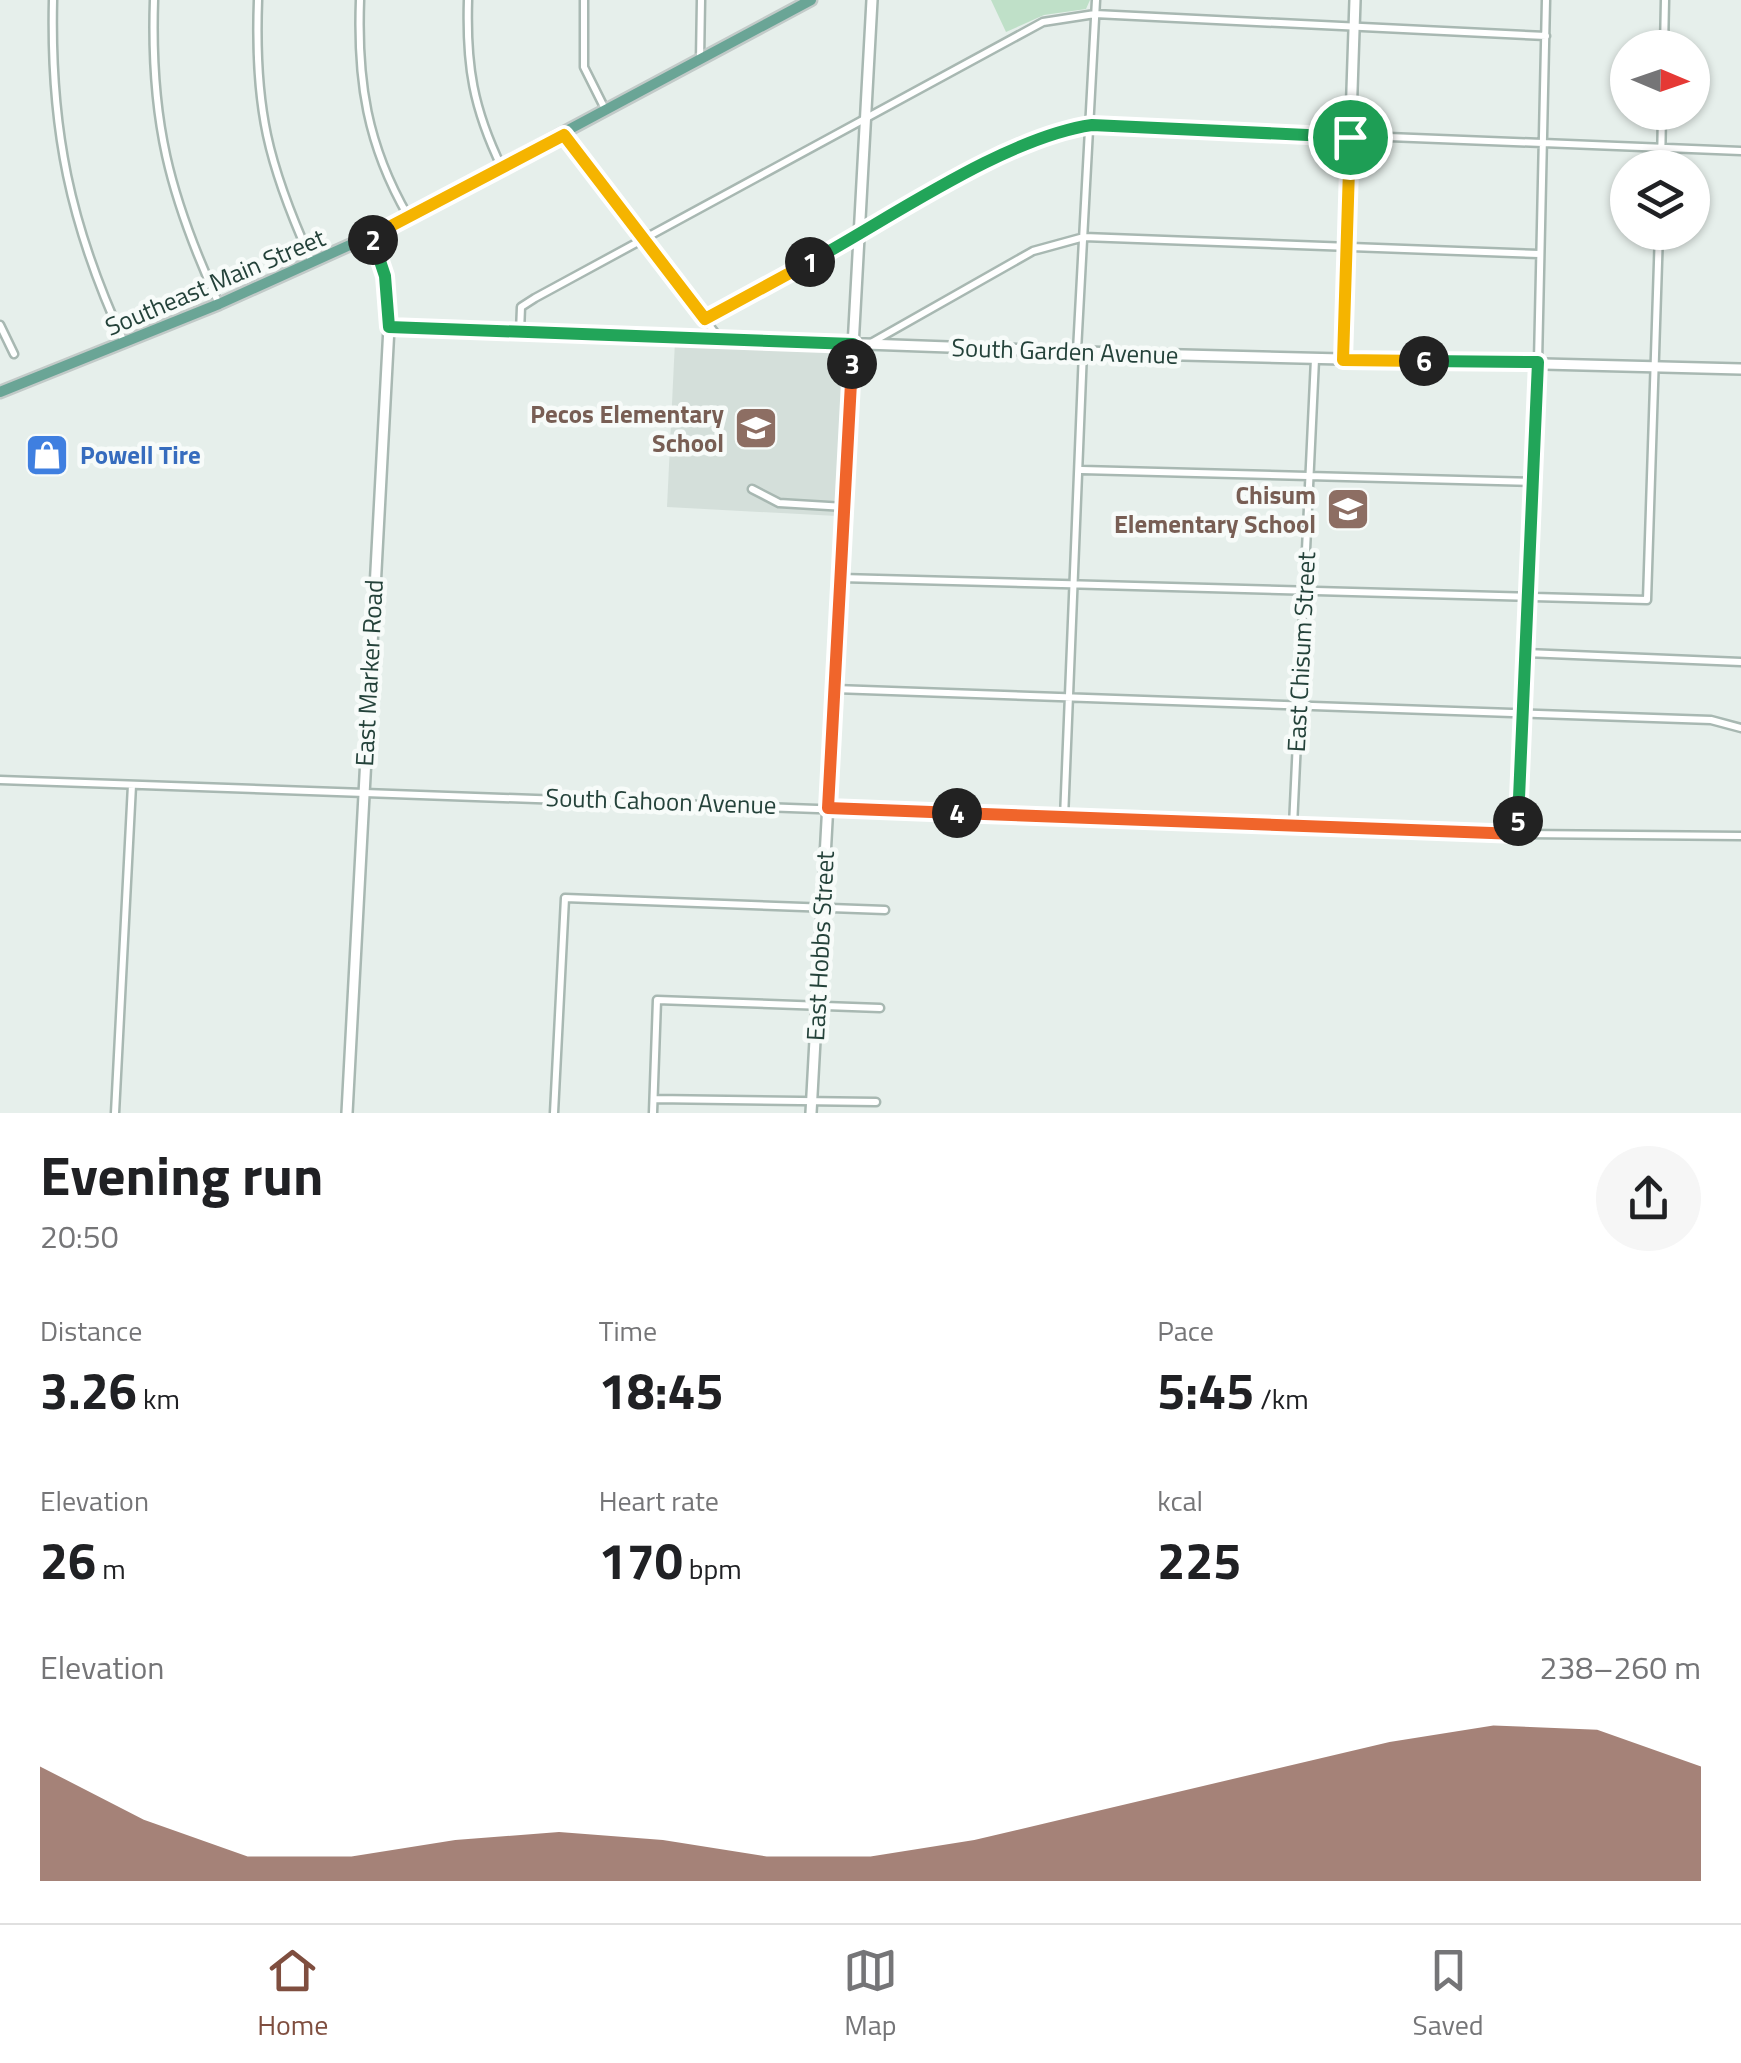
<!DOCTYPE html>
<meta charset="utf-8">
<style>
:root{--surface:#fff;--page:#f6f6f6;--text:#202124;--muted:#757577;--line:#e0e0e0;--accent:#7f4e3f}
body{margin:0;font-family:"Titillium Web",sans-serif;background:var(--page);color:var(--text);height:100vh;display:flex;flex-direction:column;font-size:38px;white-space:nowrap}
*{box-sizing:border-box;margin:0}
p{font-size:32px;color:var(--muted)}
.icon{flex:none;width:55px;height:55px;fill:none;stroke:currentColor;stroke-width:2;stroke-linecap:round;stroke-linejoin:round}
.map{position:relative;height:1113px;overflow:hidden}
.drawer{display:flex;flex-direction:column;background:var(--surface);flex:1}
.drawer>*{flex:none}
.needle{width:65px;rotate:92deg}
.tools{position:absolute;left:1610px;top:30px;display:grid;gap:20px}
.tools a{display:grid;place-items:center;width:100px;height:100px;border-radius:50%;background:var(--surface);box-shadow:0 2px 8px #0004;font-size:50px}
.pin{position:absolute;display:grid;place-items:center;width:85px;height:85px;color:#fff;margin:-42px;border:5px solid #fff;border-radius:50%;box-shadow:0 2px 10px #0007}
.km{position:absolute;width:50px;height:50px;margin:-25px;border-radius:50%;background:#222;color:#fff;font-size:28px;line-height:50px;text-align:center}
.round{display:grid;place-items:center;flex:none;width:105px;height:105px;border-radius:52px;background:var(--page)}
.head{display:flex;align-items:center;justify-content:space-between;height:170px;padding:0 40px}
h1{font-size:55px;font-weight:700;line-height:75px}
.figures{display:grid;grid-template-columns:repeat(3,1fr);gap:15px;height:170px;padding:10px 40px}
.figures div{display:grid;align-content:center}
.figures b{font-size:50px;font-weight:700}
.figures small{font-size:28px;font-weight:400}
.figures p{font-size:28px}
.chart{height:280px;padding:20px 40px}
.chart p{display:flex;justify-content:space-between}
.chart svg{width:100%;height:180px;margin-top:10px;fill:var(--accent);opacity:.7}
.menu{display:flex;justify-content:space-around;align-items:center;height:140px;border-top:2px solid var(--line);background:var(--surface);font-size:28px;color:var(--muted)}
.menu a{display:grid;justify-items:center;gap:5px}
.menu .selected{color:var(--accent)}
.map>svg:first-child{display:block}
.built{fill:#d4dfda}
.green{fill:#bfe0c8}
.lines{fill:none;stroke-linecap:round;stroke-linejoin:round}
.minor-casing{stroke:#a8b8b2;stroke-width:11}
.tertiary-casing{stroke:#a8b8b2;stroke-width:14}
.primary-casing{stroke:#c2cac8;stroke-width:15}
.minor{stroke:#fff;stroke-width:6}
.tertiary{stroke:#fff;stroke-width:9}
.primary{stroke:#6aa596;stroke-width:10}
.split-1-casing{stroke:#fff;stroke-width:20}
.split-2-casing{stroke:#fff;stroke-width:20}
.split-3-casing{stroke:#fff;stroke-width:20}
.split-4-casing{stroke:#fff;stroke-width:20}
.split-5-casing{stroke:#fff;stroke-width:20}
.split-6-casing{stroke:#fff;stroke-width:20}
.split-7-casing{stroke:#fff;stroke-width:20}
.split-1{stroke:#22a559;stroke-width:12}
.split-2{stroke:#f5b400;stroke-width:12}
.split-3{stroke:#22a559;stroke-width:12}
.split-4{stroke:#f0652b;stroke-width:12}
.split-5{stroke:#f0652b;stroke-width:12}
.split-6{stroke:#22a559;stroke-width:12}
.split-7{stroke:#f5b400;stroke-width:12}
.labels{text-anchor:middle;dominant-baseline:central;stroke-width:9;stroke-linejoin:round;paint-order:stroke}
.street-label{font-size:25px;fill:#24423a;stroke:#f7fbf9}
.education-label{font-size:25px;font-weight:bold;fill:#785e54;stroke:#f7fbf9;text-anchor:end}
.shop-label{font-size:25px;font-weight:bold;fill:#366cbe;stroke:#f7fbf9;text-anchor:start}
</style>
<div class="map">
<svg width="1741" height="1113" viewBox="0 0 1741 1113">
<rect width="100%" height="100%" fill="#e6efeb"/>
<!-- built -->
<path class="built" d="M 675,341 L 846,349 L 837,516 L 667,507 Z"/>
<!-- green -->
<path class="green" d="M 991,0 L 1090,0 L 1086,9 L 1044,15 L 1006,32 Z"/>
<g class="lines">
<!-- minor casing -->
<g class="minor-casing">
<path id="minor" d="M 53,0 C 50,129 70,225 124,342
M 154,0 C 150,120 169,195 219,304
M 258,0 C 254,108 268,165 312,262
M 360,0 C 357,81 367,145 408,216
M 468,0 C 466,66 473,108 502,168
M 584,0 L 584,67 L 606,111
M 1664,48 L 1665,0
M 700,60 L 701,0
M 564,135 L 719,338
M 1661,168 L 1662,112
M 705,319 L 1012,151 L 1039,137 L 1092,125 L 1741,151
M 0,325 L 14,354
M 520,332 L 521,307 L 535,298 L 1043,22 L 1095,14 L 1546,36
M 869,344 L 1033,251 L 1084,237 L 1539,254
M 1077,351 L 1096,0
M 1082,470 L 1533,482
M 752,489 L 779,503 L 845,507
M 841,578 L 1647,600 L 1659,232
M 1526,653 L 1741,662
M 835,689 L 1711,720 L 1741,728
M 0,780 L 1518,834 L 1741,836
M 1064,818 L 1083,351
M 1293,826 L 1315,359
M 1518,834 L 1538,362 L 1546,0
M 654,1099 L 876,1102
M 115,1113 L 132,785
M 554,1113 L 565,898 L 885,910
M 653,1113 L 657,1000 L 880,1008"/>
</g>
<!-- tertiary casing -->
<g class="tertiary-casing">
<path id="tertiary" d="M 389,327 L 1144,354 L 1741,369
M 1343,360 L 1355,0
M 347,1113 L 389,327 L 385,276 L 372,235
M 811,1113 L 872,0"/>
</g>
<!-- primary casing -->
<g class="primary-casing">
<path id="primary" d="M 0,392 L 219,304 L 372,235 L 811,0"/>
</g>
<!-- minor -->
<use href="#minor" class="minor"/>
<!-- tertiary -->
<use href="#tertiary" class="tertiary"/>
<!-- primary -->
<use href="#primary" class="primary"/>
</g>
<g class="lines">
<!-- split-1 casing -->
<g class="split-1-casing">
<path id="split-1" d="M 810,262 C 889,219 1006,137 1092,125 L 1350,137"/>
</g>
<!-- split-2 casing -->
<g class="split-2-casing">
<path id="split-2" d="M 373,240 L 372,236 L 564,135 L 705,319 L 810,262"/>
</g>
<!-- split-3 casing -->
<g class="split-3-casing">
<path id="split-3" d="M 373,240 L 385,276 L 389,327 L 853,344 L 852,364"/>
</g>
<!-- split-4 casing -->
<g class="split-4-casing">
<path id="split-4" d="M 852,364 L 828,808 L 957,813"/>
</g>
<!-- split-5 casing -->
<g class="split-5-casing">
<path id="split-5" d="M 957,813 L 1518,834 L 1518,821"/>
</g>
<!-- split-6 casing -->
<g class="split-6-casing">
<path id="split-6" d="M 1424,361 L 1538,362 L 1518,821"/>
</g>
<!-- split-7 casing -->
<g class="split-7-casing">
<path id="split-7" d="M 1350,137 L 1343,360 L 1424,361"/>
</g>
<!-- split-1 -->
<use href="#split-1" class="split-1"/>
<!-- split-2 -->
<use href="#split-2" class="split-2"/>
<!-- split-3 -->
<use href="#split-3" class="split-3"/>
<!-- split-4 -->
<use href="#split-4" class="split-4"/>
<!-- split-5 -->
<use href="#split-5" class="split-5"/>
<!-- split-6 -->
<use href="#split-6" class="split-6"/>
<!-- split-7 -->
<use href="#split-7" class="split-7"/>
</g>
<!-- icons -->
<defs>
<g id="school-square" transform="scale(2.25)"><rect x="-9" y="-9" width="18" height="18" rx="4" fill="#8d6e63" stroke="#f7fbf9"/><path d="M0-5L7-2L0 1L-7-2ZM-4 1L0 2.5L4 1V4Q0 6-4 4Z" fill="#fff"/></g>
<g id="shop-square" transform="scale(2.25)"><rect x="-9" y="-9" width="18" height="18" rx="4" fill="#3f7fe0" stroke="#f7fbf9"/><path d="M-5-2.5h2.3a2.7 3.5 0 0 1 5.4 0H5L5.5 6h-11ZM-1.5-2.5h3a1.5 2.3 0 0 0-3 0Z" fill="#fff"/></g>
</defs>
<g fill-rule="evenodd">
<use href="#school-square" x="756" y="428"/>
<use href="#shop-square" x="47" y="455"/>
<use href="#school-square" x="1348" y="509"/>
</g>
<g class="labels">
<!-- street labels -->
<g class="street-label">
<text transform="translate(215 282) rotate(-23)">Southeast Main Street</text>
<text transform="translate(1065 351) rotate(2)">South Garden Avenue</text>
<text transform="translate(1301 652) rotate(-87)">East Chisum Street</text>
<text transform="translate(369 673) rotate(-87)">East Marker Road</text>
<text transform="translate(661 801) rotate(2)">South Cahoon Avenue</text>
<text transform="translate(820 946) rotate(-87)">East Hobbs Street</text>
</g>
<!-- education labels -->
<g class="education-label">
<text x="724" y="414">Pecos Elementary<tspan x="724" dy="29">School</tspan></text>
<text x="1316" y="495">Chisum<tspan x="1316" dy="29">Elementary School</tspan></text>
</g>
<!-- shop labels -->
<g class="shop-label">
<text x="80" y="455">Powell Tire</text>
</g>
</g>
</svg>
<div class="tools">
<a><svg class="needle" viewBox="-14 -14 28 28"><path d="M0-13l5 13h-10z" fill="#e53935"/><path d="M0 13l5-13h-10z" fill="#757577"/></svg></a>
<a><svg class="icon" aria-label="layers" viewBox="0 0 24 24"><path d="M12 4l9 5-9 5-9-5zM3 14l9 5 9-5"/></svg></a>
</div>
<div class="pin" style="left:1350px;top:137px;background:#1e9e55"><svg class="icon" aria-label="arrive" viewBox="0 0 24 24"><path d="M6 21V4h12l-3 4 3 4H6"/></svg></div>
<b class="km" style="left:810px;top:262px">1</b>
<b class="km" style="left:373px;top:240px">2</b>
<b class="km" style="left:852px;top:364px">3</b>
<b class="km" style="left:957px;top:813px">4</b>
<b class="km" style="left:1518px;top:821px">5</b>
<b class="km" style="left:1424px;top:361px">6</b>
</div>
<section class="drawer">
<div class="head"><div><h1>Evening run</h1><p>20:50</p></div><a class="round"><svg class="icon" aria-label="share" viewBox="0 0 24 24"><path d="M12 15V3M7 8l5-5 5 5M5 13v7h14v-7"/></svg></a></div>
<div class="figures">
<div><p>Distance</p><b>3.26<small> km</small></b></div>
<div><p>Time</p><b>18:45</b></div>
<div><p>Pace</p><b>5:45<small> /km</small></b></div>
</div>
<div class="figures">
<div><p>Elevation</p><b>26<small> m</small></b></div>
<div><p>Heart rate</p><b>170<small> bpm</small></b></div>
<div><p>kcal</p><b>225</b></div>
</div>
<div class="chart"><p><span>Elevation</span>238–260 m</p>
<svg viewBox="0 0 160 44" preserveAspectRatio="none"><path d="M0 44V16L10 29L20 38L30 38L40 34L50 32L60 34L70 38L80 38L90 34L100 28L110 22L120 16L130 10L140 6L150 7L160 16V44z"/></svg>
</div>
</section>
<nav class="menu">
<a class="selected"><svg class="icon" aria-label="home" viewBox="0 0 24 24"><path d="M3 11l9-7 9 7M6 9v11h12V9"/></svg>Home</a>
<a><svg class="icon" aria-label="map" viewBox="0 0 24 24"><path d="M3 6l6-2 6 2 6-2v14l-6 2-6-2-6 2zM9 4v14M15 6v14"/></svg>Map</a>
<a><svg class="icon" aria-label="saved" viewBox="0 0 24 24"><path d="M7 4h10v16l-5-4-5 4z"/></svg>Saved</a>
</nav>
